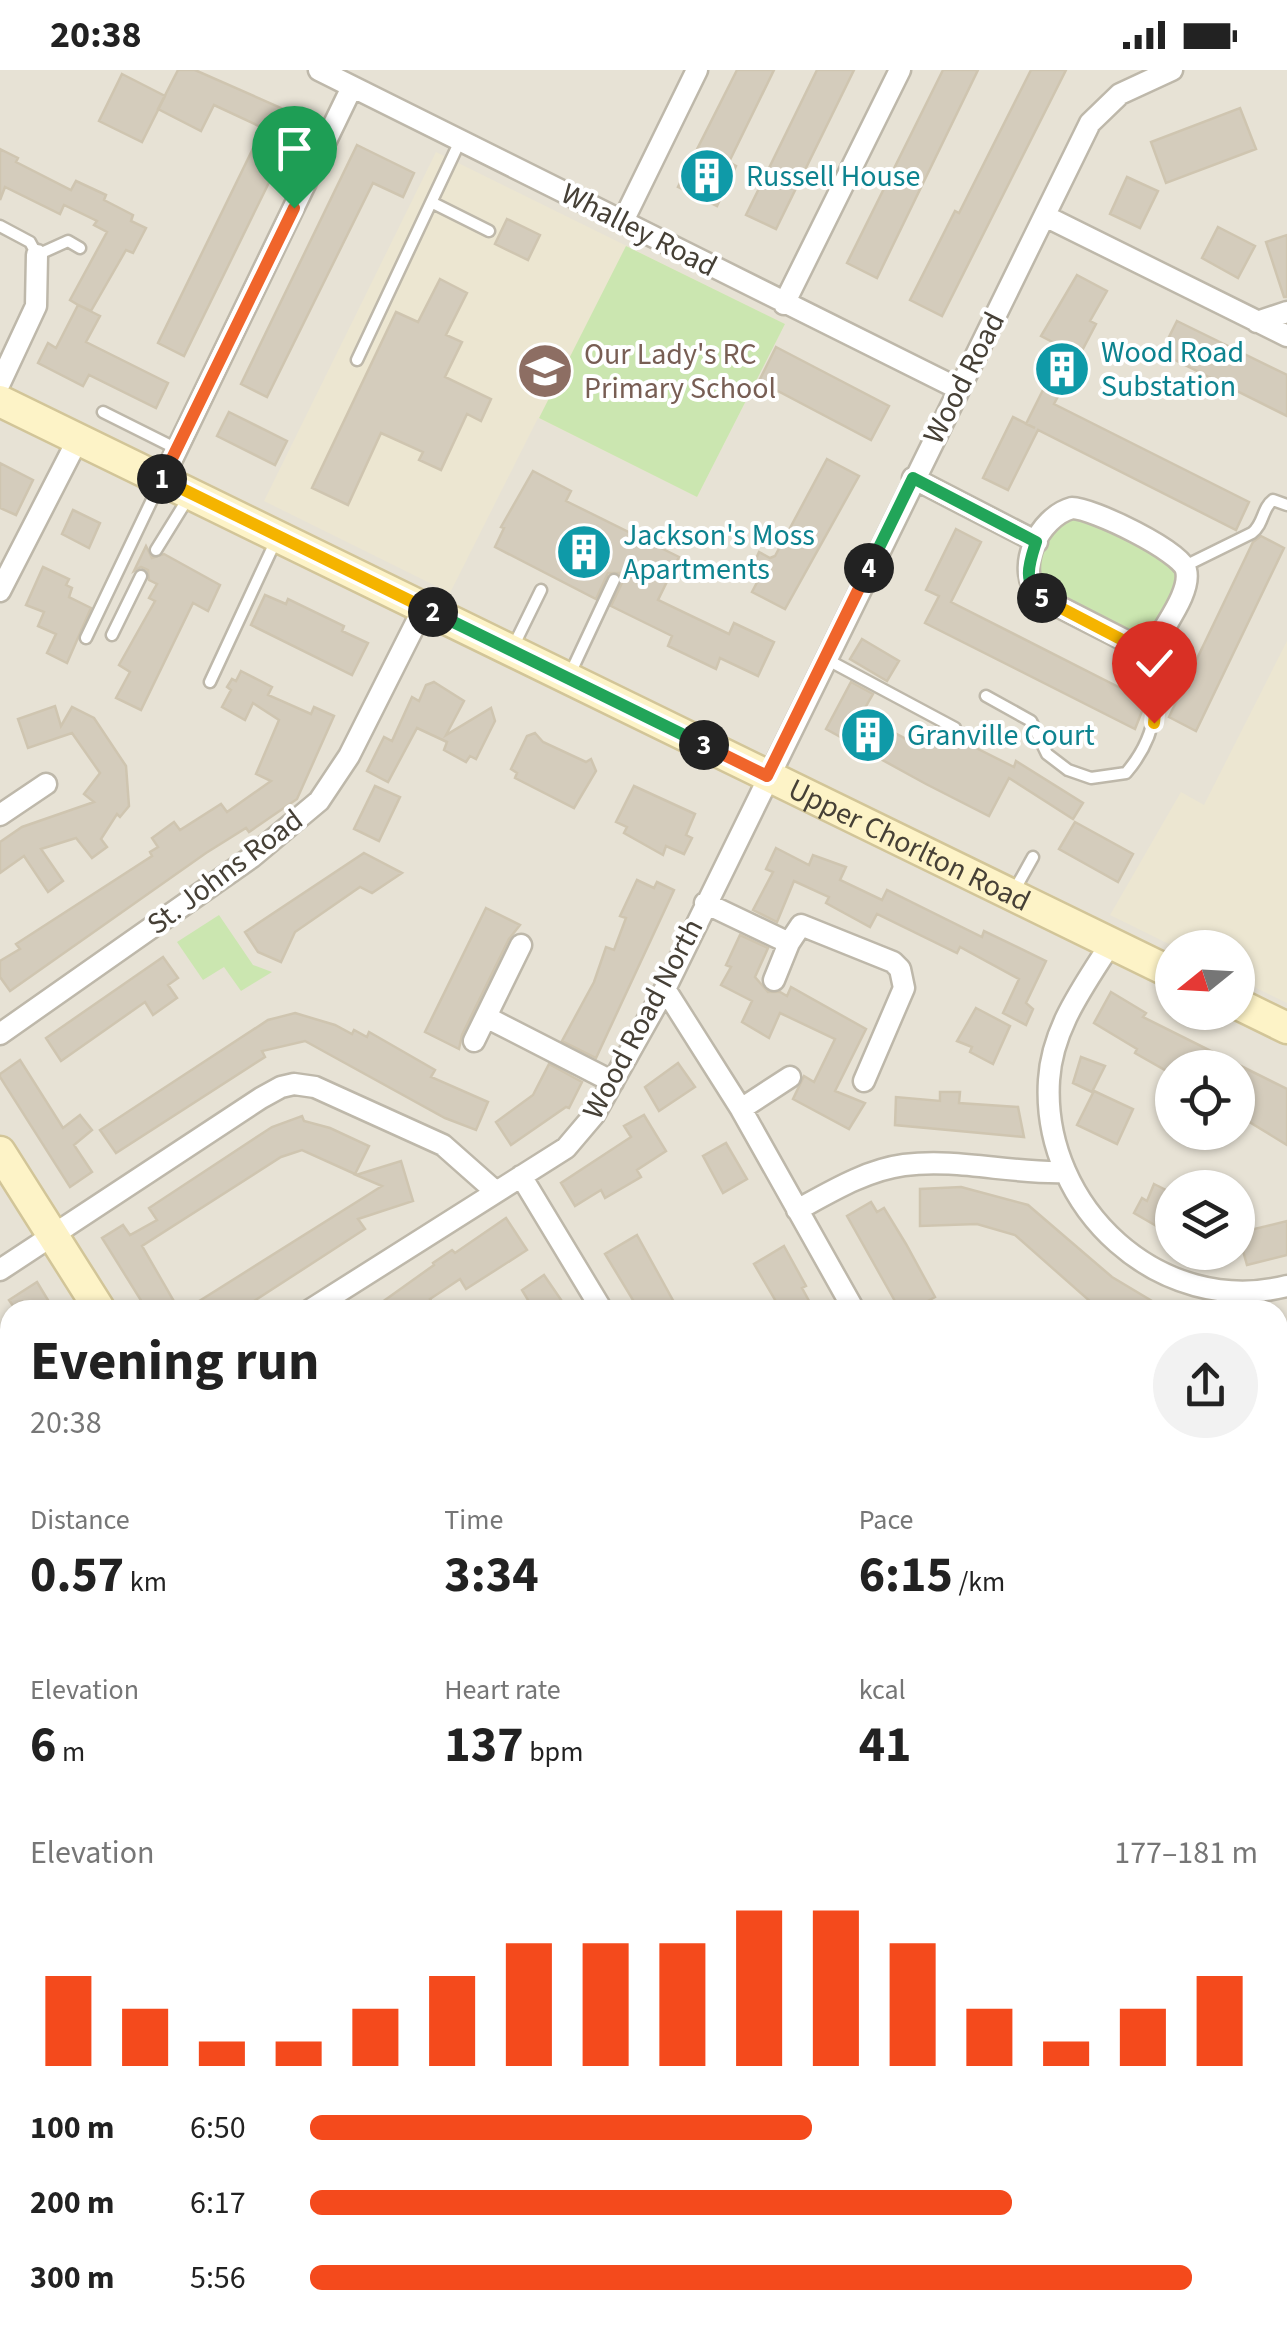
<!DOCTYPE html>
<meta charset="utf-8">
<style>
:root{--surface:#fff;--page:#f2f2f2;--text:#222;--muted:#767676;--accent:#f44a1c}
body{margin:0;font-family:"Source Sans 3",sans-serif;background:var(--page);color:var(--text);height:100vh;display:flex;flex-direction:column;font-size:38px;white-space:nowrap}
*{box-sizing:border-box;margin:0}
p{font-size:32px;color:var(--muted)}
.icon{flex:none;width:55px;height:55px;fill:none;stroke:currentColor;stroke-width:2;stroke-linecap:round;stroke-linejoin:round}
.map{position:relative;flex:1;overflow:hidden}
.drawer{position:absolute;left:0px;top:1230px;width:1288px;height:1038px;display:flex;flex-direction:column;background:var(--surface);border-radius:30px 30px 0 0;box-shadow:0 2px 8px #0004}
.drawer>*{flex:none}
.needle{width:65px;rotate:252deg}
.buttons{position:absolute;left:1155px;top:860px;display:grid;gap:20px}
.buttons a{display:grid;place-items:center;width:100px;height:100px;border-radius:50%;background:var(--surface);box-shadow:0 2px 8px #0004;font-size:50px}
.pin{position:absolute;display:grid;place-items:center;width:85px;height:85px;color:#fff;margin:-102px -42px;border-radius:50% 50% 50% 0;rotate:-45deg;box-shadow:0 0 10px #0007}
.pin .icon{rotate:45deg}
.km{position:absolute;width:50px;height:50px;margin:-25px;border-radius:50%;background:#222;color:#fff;font-size:28px;line-height:50px;text-align:center}
.round{display:grid;place-items:center;flex:none;width:105px;height:105px;border-radius:52px;background:var(--page)}
.headline{display:flex;align-items:center;justify-content:space-between;height:170px;padding:0 30px}
h1{font-size:55px;font-weight:700;line-height:75px}
.stats{display:grid;grid-template-columns:repeat(3,1fr);gap:15px;height:170px;padding:10px 30px}
.stats div{display:grid;align-content:center}
.stats b{font-size:50px;font-weight:700}
.stats small{font-size:28px;font-weight:400}
.stats p{font-size:28px}
.chart{height:280px;padding:20px 30px}
.chart p{display:flex;justify-content:space-between}
.chart svg{width:100%;height:180px;margin-top:10px;stroke:var(--accent);stroke-width:6}
ul{padding:0 30px;list-style:none;font-size:32px}
li{display:grid;grid-template-columns:160px 120px 1fr;align-items:center;height:75px}
li i{height:25px;border-radius:12px;background:var(--accent)}
.status{display:flex;justify-content:space-between;align-items:center;height:70px;padding:0 50px;background:var(--surface);direction:ltr}
.status svg{height:28px;fill:currentColor}
.map>svg:first-child{display:block}
.residential{fill:#e7e2d5;fill-rule:evenodd}
.education{fill:#ece6d1}
.green{fill:#cbe6b0}
.building{fill:#d4ccbc;stroke:#cfc5b0;stroke-width:2.5}
.lines{fill:none;stroke-linecap:round;stroke-linejoin:round}
.lane-casing{stroke:#beb8aa;stroke-width:15}
.street-casing{stroke:#beb8aa;stroke-width:25}
.secondary-casing{stroke:#d2c598;stroke-width:35}
.path{stroke:#bfb59b;stroke-width:4;stroke-dasharray:5 5;stroke-linecap:butt}
.lane{stroke:#fff;stroke-width:10}
.street{stroke:#fff;stroke-width:20}
.secondary{stroke:#fdf3c7;stroke-width:30}
.split-1-casing{stroke:#fff;stroke-width:20}
.split-2-casing{stroke:#fff;stroke-width:20}
.split-3-casing{stroke:#fff;stroke-width:20}
.split-4-casing{stroke:#fff;stroke-width:20}
.split-5-casing{stroke:#fff;stroke-width:20}
.split-6-casing{stroke:#fff;stroke-width:20}
.split-1{stroke:#f0652b;stroke-width:12}
.split-2{stroke:#f5b400;stroke-width:12}
.split-3{stroke:#22a559;stroke-width:12}
.split-4{stroke:#f0652b;stroke-width:12}
.split-5{stroke:#22a559;stroke-width:12}
.split-6{stroke:#f5b400;stroke-width:12}
.labels{text-anchor:middle;dominant-baseline:central;stroke-width:8;stroke-linejoin:round;paint-order:stroke}
.culture-label{font-size:30px;fill:#0d838f;stroke:#fff;text-anchor:start}
.street-label{font-size:30px;fill:#464036;stroke:#fff}
.education-label{font-size:30px;fill:#785e54;stroke:#fff;text-anchor:start}
</style>
<div class="status"><b>20:38</b><svg viewBox="0 0 49 12"><path d="M0 12V9h3v3zM5 12V6h3v6zM10 12V3h3v9zM15 12V0h3v12zM26 1h20v11H26zM47 4h2v5h-2z"/></svg></div>
<div class="map">
<svg width="1287" height="2267" viewBox="0 0 1287 2267">
<rect width="100%" height="100%" fill="#f3f0e7"/>
<!-- residential -->
<path class="residential" d="M 0,0 L 1287,0 L 1287,2267 L 0,2267 ZM 1172,878 L 1238,878 L 1238,942 L 1172,942 ZM 1172,998 L 1238,998 L 1238,1062 L 1172,1062 ZM 1172,1118 L 1238,1118 L 1238,1182 L 1172,1182 ZM 10,1240 L 1278,1240 L 1278,2258 L 10,2258 Z"/>
<!-- education -->
<path class="education" d="M 436,82 L 785,254 L 697,427 L 538,348 L 450,523 L 264,431 Z
M 1287,571 L 1287,933 L 1238,909 L 1238,878 L 1175,877 L 1110,845 L 1181,722 L 1204,735 Z"/>
<!-- green -->
<path class="green" d="M 626,176 L 785,254 L 697,427 L 539,348 Z
M 1068,447 C 1089,449 1150,474 1167,489 C 1173,495 1176,503 1176,511 C 1171,533 1160,561 1137,565 L 1041,519 L 1035,501 L 1055,457 Z
M 219,845 L 253,895 L 272,902 L 241,921 L 224,897 L 203,910 L 177,872 Z"/>
<!-- building -->
<path class="building" d="M 178,0 L 195,0 L 297,45 L 274,92 L 278,94 L 184,286 L 158,273 L 263,58 L 214,35 L 201,61 L 158,39 Z
M 737,0 L 774,0 L 729,92 L 736,96 L 717,136 L 678,117 Z
M 817,0 L 854,0 L 776,159 L 746,145 Z
M 943,0 L 978,0 L 877,208 L 847,193 Z
M 1031,0 L 1066,0 L 942,246 L 910,230 L 955,141 L 959,143 Z
M 122,4 L 165,26 L 142,72 L 99,51 Z
M 1240,38 L 1256,79 L 1166,113 L 1151,72 Z
M 357,75 L 414,103 L 403,127 L 373,113 L 267,327 L 241,314 Z
M 0,79 L 18,88 L 16,92 L 71,120 L 76,111 L 106,125 L 104,130 L 133,145 L 131,151 L 146,158 L 133,183 L 126,180 L 91,241 L 78,235 L 100,246 L 86,272 L 168,313 L 156,338 L 89,305 L 83,316 L 38,293 L 48,273 L 56,278 L 78,235 L 70,230 L 107,162 L 94,155 L 97,151 L 64,135 L 60,144 L 5,117 L 0,130 Z
M 1127,107 L 1158,121 L 1140,158 L 1110,144 Z
M 507,149 L 540,165 L 528,190 L 495,174 Z
M 1218,157 L 1255,176 L 1238,208 L 1202,188 Z
M 1287,165 L 1287,227 L 1284,227 L 1266,172 Z
M 1077,205 L 1107,221 L 1090,251 L 1096,254 L 1054,334 L 1249,432 L 1236,460 L 1038,360 L 1008,420 L 983,408 L 1013,347 L 1035,358 L 1026,354 L 1064,278 L 1041,266 Z
M 440,209 L 467,223 L 446,265 L 462,272 L 445,307 L 491,329 L 481,351 L 467,344 L 441,400 L 419,390 L 423,382 L 381,363 L 348,435 L 312,418 L 396,242 L 418,252 Z
M 1177,251 L 1287,305 L 1287,346 L 1161,283 Z
M 776,277 L 889,336 L 871,370 L 759,311 Z
M 229,342 L 287,371 L 275,395 L 217,366 Z
M 827,389 L 859,406 L 785,539 L 752,522 L 763,501 L 753,496 L 759,482 L 770,488 L 775,486 Z
M 0,393 L 33,410 L 16,445 L 0,438 Z
M 533,401 L 571,421 L 566,431 L 679,487 L 658,530 L 729,564 L 734,553 L 774,572 L 758,606 L 720,588 L 716,599 L 668,576 L 672,566 L 611,536 L 622,513 L 619,503 L 608,503 L 596,529 L 495,477 L 504,458 L 501,457 Z
M 73,440 L 100,453 L 89,478 L 62,464 Z
M 956,459 L 981,472 L 951,532 L 1146,631 L 1135,659 L 925,553 L 939,526 L 926,520 Z
M 1261,466 L 1284,478 L 1196,661 L 1169,647 L 1253,472 Z
M 146,476 L 152,488 L 164,484 L 220,515 L 208,541 L 193,533 L 141,640 L 116,628 L 130,602 L 119,595 L 155,531 L 149,528 L 157,514 L 149,510 L 148,500 L 141,497 L 134,501 Z
M 43,497 L 69,509 L 66,515 L 72,518 L 69,527 L 91,538 L 67,593 L 47,583 L 56,564 L 38,556 L 44,542 L 26,535 Z
M 265,525 L 286,534 L 288,529 L 344,556 L 342,561 L 368,573 L 352,605 L 251,555 Z
M 862,569 L 899,591 L 887,611 L 850,589 Z
M 241,601 L 272,617 L 268,625 L 311,644 L 314,637 L 334,646 L 297,729 L 249,762 L 246,758 L 206,783 L 10,921 L 0,907 L 0,891 L 20,879 L 16,874 L 152,786 L 150,782 L 158,777 L 152,768 L 174,752 L 180,760 L 221,734 L 227,742 L 271,711 L 256,704 L 279,650 L 253,633 L 245,650 L 222,637 L 231,620 L 227,617 L 232,609 L 236,611 Z
M 434,612 L 464,631 L 446,665 L 491,638 L 495,651 L 476,689 L 470,686 L 466,692 L 444,680 L 447,672 L 417,658 L 388,712 L 367,701 L 384,667 L 392,671 L 412,627 L 419,631 L 426,615 Z
M 851,612 L 873,624 L 861,645 L 912,672 L 919,660 L 946,674 L 950,665 L 1014,697 L 1016,691 L 1083,733 L 1073,749 L 1009,708 L 989,746 L 926,714 L 826,659 Z
M 55,636 L 61,656 L 72,637 L 94,648 L 126,696 L 129,736 L 120,747 L 117,744 L 101,769 L 107,777 L 92,788 L 76,768 L 41,779 L 63,811 L 48,822 L 24,786 L 0,803 L 0,772 L 22,757 L 94,732 L 84,724 L 100,703 L 72,663 L 28,678 L 18,649 Z
M 535,663 L 543,672 L 586,692 L 591,689 L 596,701 L 574,738 L 515,708 L 517,703 L 511,699 L 527,666 Z
M 375,716 L 400,727 L 379,771 L 354,759 Z
M 634,716 L 695,744 L 686,765 L 692,768 L 684,784 L 666,776 L 663,785 L 624,763 L 627,757 L 616,752 Z
M 1075,752 L 1133,784 L 1118,812 L 1059,779 Z
M 776,778 L 809,795 L 813,785 L 846,797 L 840,810 L 882,830 L 887,820 L 982,867 L 984,861 L 1046,891 L 1026,933 L 1033,939 L 1026,955 L 1003,943 L 1019,909 L 960,877 L 957,883 L 877,844 L 870,857 L 826,833 L 829,827 L 794,811 L 777,852 L 753,840 L 773,802 L 766,799 Z
M 364,783 L 402,803 L 372,823 L 360,817 L 295,862 L 281,892 L 258,882 L 245,862 Z
M 637,810 L 654,818 L 657,812 L 674,820 L 596,988 L 562,971 L 594,912 L 606,877 L 614,880 L 626,848 L 620,846 Z
M 486,838 L 520,855 L 509,869 L 462,965 L 459,979 L 425,962 Z
M 740,865 L 768,878 L 755,907 L 768,922 L 780,922 L 787,926 L 791,917 L 866,959 L 835,1021 L 865,1033 L 849,1059 L 793,1029 L 804,1006 L 814,1012 L 835,969 L 780,943 L 769,968 L 742,952 L 752,931 L 721,915 L 731,897 L 726,895 Z
M 163,887 L 178,908 L 168,915 L 177,928 L 153,945 L 145,932 L 61,991 L 46,968 Z
M 1111,922 L 1146,943 L 1143,947 L 1287,1019 L 1287,1075 L 1238,1045 L 1238,998 L 1172,998 L 1172,1004 L 1135,983 L 1137,979 L 1094,953 Z
M 976,938 L 1010,956 L 993,994 L 970,982 L 972,977 L 957,971 Z
M 295,943 L 335,955 L 352,964 L 354,960 L 367,967 L 369,962 L 435,1000 L 431,1007 L 488,1032 L 476,1060 L 445,1048 L 305,971 L 262,981 L 265,987 L 116,1083 L 100,1060 L 268,950 Z
M 1081,987 L 1105,996 L 1092,1022 L 1073,1013 Z
M 20,990 L 63,1058 L 80,1045 L 92,1060 L 74,1075 L 92,1102 L 70,1117 L 0,1007 L 0,1004 Z
M 678,993 L 695,1017 L 659,1041 L 645,1017 Z
M 549,994 L 582,1012 L 569,1038 L 566,1037 L 511,1075 L 496,1052 L 533,1025 Z
M 1094,1021 L 1133,1039 L 1117,1074 L 1077,1055 Z
M 940,1022 L 960,1022 L 959,1033 L 1018,1037 L 1024,1067 L 895,1055 L 896,1027 L 940,1031 Z
M 644,1045 L 666,1081 L 637,1100 L 641,1107 L 605,1128 L 601,1120 L 575,1136 L 561,1113 L 631,1067 L 624,1056 Z
M 302,1046 L 304,1051 L 330,1058 L 369,1076 L 355,1104 L 302,1080 L 281,1087 L 142,1176 L 179,1240 L 147,1240 L 102,1168 L 123,1155 L 130,1165 L 157,1150 L 149,1138 L 272,1057 Z
M 726,1073 L 747,1109 L 723,1123 L 703,1086 Z
M 401,1091 L 413,1131 L 358,1149 L 365,1159 L 248,1235 L 251,1240 L 185,1240 L 382,1116 L 356,1105 Z
M 1154,1114 L 1172,1123 L 1172,1155 L 1164,1150 L 1160,1158 L 1134,1143 L 1142,1128 L 1147,1131 Z
M 961,1117 L 1028,1135 L 1112,1207 L 1167,1240 L 1106,1240 L 1092,1233 L 1015,1165 L 977,1154 L 920,1156 L 920,1119 Z
M 871,1132 L 877,1142 L 884,1138 L 906,1174 L 935,1227 L 928,1231 L 933,1240 L 900,1240 L 847,1146 Z
M 506,1148 L 527,1180 L 466,1219 L 460,1209 L 430,1229 L 437,1240 L 371,1240 L 434,1195 L 433,1193 L 452,1180 L 455,1183 Z
M 1287,1151 L 1287,1185 L 1247,1195 L 1238,1163 Z
M 637,1165 L 675,1234 L 665,1240 L 639,1240 L 605,1184 Z
M 784,1176 L 806,1216 L 802,1218 L 814,1240 L 781,1240 L 754,1194 Z
M 544,1205 L 568,1240 L 534,1240 L 522,1220 Z
M 37,1212 L 54,1240 L 16,1240 L 9,1230 Z"/>
<g class="lines">
<!-- lane casing -->
<g class="lane-casing">
<path id="lane" d="M 433,133 L 489,161
M 0,156 L 30,172 L 37,185 L 68,171 L 80,178
M 357,290 L 460,71
M 103,342 L 177,379
M 156,480 L 190,425
M 1185,496 L 1252,463 C 1264,454 1262,438 1273,430 L 1287,435
M 112,565 L 141,506
M 86,568 L 161,411
M 514,575 L 541,520
M 826,589 L 955,658
M 570,604 L 614,510
M 210,612 L 277,468
M 986,626 L 1031,651 L 1047,684 L 1068,700 L 1091,708 L 1126,703 C 1161,662 1160,624 1147,575
M 1014,821 L 1033,787
M 1278,2103 L 1287,2128
M 1278,2250 L 1287,2246
M 1273,2258 L 1278,2267"/>
</g>
<!-- street casing -->
<g class="street-casing">
<path id="street" d="M 319,0 L 959,319
M 1045,146 L 1287,266
M 623,151 L 697,0
M 784,234 L 900,0
M 1257,252 L 1287,242
M 0,313 L 36,236 L 37,185
M 913,408 L 1037,472
M 162,410 L 352,17
M 1072,438 C 1092,438 1181,481 1186,500 C 1191,519 1170,548 1161,564 L 1147,575 L 1134,575 L 1040,527 C 1013,499 1039,447 1072,438 Z
M 0,521 L 78,369
M 0,745 L 46,714
M 705,833 L 789,873
M 1111,873 C 1084,916 1052,958 1049,1010 C 1041,1138 1161,1248 1287,1216
M 774,910 L 789,873 L 801,855 L 893,892 L 900,899 L 904,918 L 864,1011
M 665,919 L 741,1039 L 854,1240
M 486,947 L 613,1012
M 0,964 L 252,787 L 319,731 L 349,686 L 424,537
M 474,971 L 521,875
M 741,1039 L 790,1007
M 521,1106 L 602,1240
M 797,1140 C 830,1122 866,1100 904,1095 C 958,1088 1011,1104 1065,1102
M 0,1200 L 261,1028 L 281,1017 L 294,1014 L 315,1017 L 443,1075 L 495,1121
M 310,1240 L 566,1078 L 594,1045 L 665,919 L 1090,53 L 1120,24 L 1172,0
M 1278,1298 L 1287,1302
M 1278,1553 L 1287,1586
M 0,1584 L 10,1577
M 0,1779 L 10,1773
M 0,1992 L 10,1985
M 0,2217 L 10,2210
M 1120,2258 L 1124,2267"/>
</g>
<!-- secondary casing -->
<g class="secondary-casing">
<g id="secondary">
<path id="s1" d="M 0,331 L 1172,903"/>
<path d="M 1238,934 L 1287,958"/>
<path d="M 0,1082 L 100,1240"/>
<path d="M 1278,1827 L 1287,1823"/>
<path d="M 746,2258 L 752,2267"/>
<path d="M 497,2267 L 513,2258"/>
</g>
</g>
<!-- path -->
<path class="path" d="M 0,1872 L 10,1886"/>
<!-- lane -->
<use href="#lane" class="lane"/>
<!-- street -->
<use href="#street" class="street"/>
<!-- secondary -->
<use href="#secondary" class="secondary"/>
</g>
<g class="lines">
<!-- split-1 casing -->
<g class="split-1-casing">
<path id="split-1" d="M 162,409 L 294,138"/>
</g>
<!-- split-2 casing -->
<g class="split-2-casing">
<path id="split-2" d="M 162,409 L 433,542"/>
</g>
<!-- split-3 casing -->
<g class="split-3-casing">
<path id="split-3" d="M 433,542 L 704,675"/>
</g>
<!-- split-4 casing -->
<g class="split-4-casing">
<path id="split-4" d="M 704,675 L 767,706 L 869,498"/>
</g>
<!-- split-5 casing -->
<g class="split-5-casing">
<path id="split-5" d="M 869,498 L 913,408 L 1036,472 C 1029,494 1022,512 1042,528"/>
</g>
<!-- split-6 casing -->
<g class="split-6-casing">
<path id="split-6" d="M 1042,528 L 1134,576 L 1147,575 L 1157,624 L 1154,653"/>
</g>
<!-- split-1 -->
<use href="#split-1" class="split-1"/>
<!-- split-2 -->
<use href="#split-2" class="split-2"/>
<!-- split-3 -->
<use href="#split-3" class="split-3"/>
<!-- split-4 -->
<use href="#split-4" class="split-4"/>
<!-- split-5 -->
<use href="#split-5" class="split-5"/>
<!-- split-6 -->
<use href="#split-6" class="split-6"/>
</g>
<!-- icons -->
<defs>
<g id="building-disc" transform="scale(2.875)"><circle r="9.5" fill="#0f9aa8" stroke="#fff"/><path d="M-4-6H4V6H1V3H-1V6H-4ZM-2.5-4.3h1.7v1.8h-1.7ZM.8-4.3h1.7v1.8H.8ZM-2.5-1h1.7V.8h-1.7ZM.8-1h1.7V.8H.8Z" fill="#fff"/></g>
<g id="school-disc" transform="scale(2.875)"><circle r="9.5" fill="#8d6e63" stroke="#fff"/><path d="M0-5L7-2L0 1L-7-2ZM-4 1L0 2.5L4 1V4Q0 6-4 4Z" fill="#fff"/></g>
</defs>
<g fill-rule="evenodd">
<use href="#building-disc" x="707" y="106"/>
<use href="#building-disc" x="1062" y="299"/>
<use href="#school-disc" x="545" y="301"/>
<use href="#building-disc" x="584" y="482"/>
<use href="#building-disc" x="868" y="665"/>
</g>
<g class="labels">
<!-- culture labels -->
<g class="culture-label">
<text x="746" y="106">Russell House</text>
<text x="1101" y="282">Wood Road<tspan x="1101" dy="34">Substation</tspan></text>
<text x="623" y="465">Jackson's Moss<tspan x="623" dy="34">Apartments</tspan></text>
<text x="907" y="665">Granville Court</text>
</g>
<!-- street labels -->
<g class="street-label">
<text transform="translate(639 160) rotate(27)">Whalley Road</text>
<text transform="translate(964 308) rotate(-63)">Wood Road</text>
<text stroke="none"><textPath href="#s1" startOffset="1012">Upper Chorlton Road</textPath></text>
<text transform="translate(225 802) rotate(-37)">St. Johns Road</text>
<text transform="translate(643 949) rotate(-62)">Wood Road North</text>
</g>
<!-- education labels -->
<g class="education-label">
<text x="584" y="284">Our Lady's RC<tspan x="584" dy="34">Primary School</tspan></text>
</g>
</g>
</svg>
<div class="buttons">
<a><svg class="needle" viewBox="-14 -14 28 28"><path d="M0-13l5 13h-10z" fill="#e53935"/><path d="M0 13l5-13h-10z" fill="#767676"/></svg></a>
<a><svg class="icon" aria-label="locate" viewBox="0 0 24 24"><circle cx="12" cy="12" r="6"/><path d="M12 2v4M12 18v4M2 12h4M18 12h4"/></svg></a>
<a><svg class="icon" aria-label="layers" viewBox="0 0 24 24"><path d="M12 4l9 5-9 5-9-5zM3 14l9 5 9-5"/></svg></a>
</div>
<div class="pin" style="left:294px;top:138px;background:#1e9e55"><svg class="icon" aria-label="arrive" viewBox="0 0 24 24"><path d="M6 21V4h12l-3 4 3 4H6"/></svg></div>
<div class="pin" style="left:1154px;top:653px;background:#d93025"><svg class="icon" aria-label="check" viewBox="0 0 24 24"><path d="M5 12l5 5 9-10"/></svg></div>
<b class="km" style="left:162px;top:409px">1</b>
<b class="km" style="left:433px;top:542px">2</b>
<b class="km" style="left:704px;top:675px">3</b>
<b class="km" style="left:869px;top:498px">4</b>
<b class="km" style="left:1042px;top:528px">5</b>
<section class="drawer">
<div class="headline"><div><h1>Evening run</h1><p>20:38</p></div><a class="round"><svg class="icon" aria-label="share" viewBox="0 0 24 24"><path d="M12 15V3M7 8l5-5 5 5M5 13v7h14v-7"/></svg></a></div>
<div class="stats">
<div><p>Distance</p><b>0.57<small> km</small></b></div>
<div><p>Time</p><b>3:34</b></div>
<div><p>Pace</p><b>6:15<small> /km</small></b></div>
</div>
<div class="stats">
<div><p>Elevation</p><b>6<small> m</small></b></div>
<div><p>Heart rate</p><b>137<small> bpm</small></b></div>
<div><p>kcal</p><b>41</b></div>
</div>
<div class="chart"><p><span>Elevation</span>177–181 m</p>
<svg viewBox="0 0 160 44" preserveAspectRatio="none"><path d="M5 44V22M15 44V30M25 44V38M35 44V38M45 44V30M55 44V22M65 44V14M75 44V14M85 44V14M95 44V6M105 44V6M115 44V14M125 44V30M135 44V38M145 44V30M155 44V22"/></svg>
</div>
<ul>
<li><b>100 m</b>6:50<i style="width:53%"></i></li>
<li><b>200 m</b>6:17<i style="width:74%"></i></li>
<li><b>300 m</b>5:56<i style="width:93%"></i></li>
</ul>
</section>
</div>
